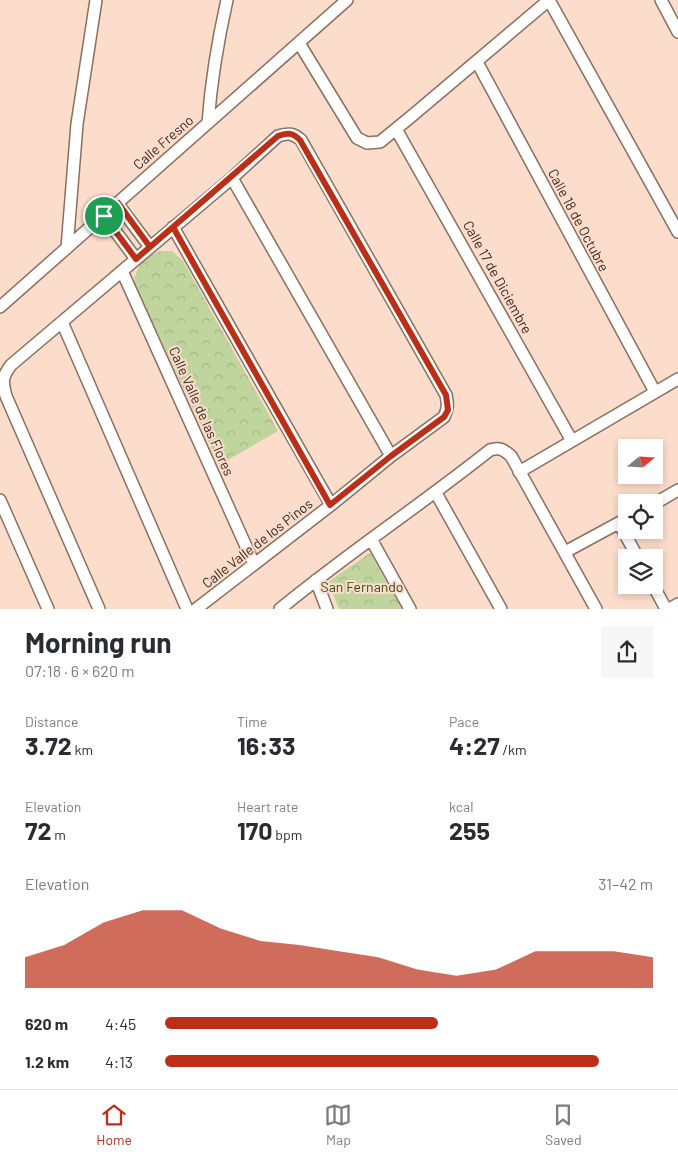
<!DOCTYPE html>
<meta charset="utf-8">
<style>
:root{--surface:#fff;--page:#f7f7f7;--text:#2b2b33;--muted:#7c7c81;--line:#e1e1e2;--accent:#bb2f17}
body{margin:0;font-family:Barlow,sans-serif;background:var(--page);color:var(--text);height:100vh;display:flex;flex-direction:column;font-size:19px;white-space:nowrap}
*{box-sizing:border-box;margin:0}
p{font-size:16px;color:var(--muted)}
.icon{flex:none;width:28px;height:28px;fill:none;stroke:currentColor;stroke-width:2;stroke-linecap:round;stroke-linejoin:round}
.map{position:relative;height:609px;overflow:hidden}
.drawer{display:flex;flex-direction:column;background:var(--surface);flex:1}
.drawer>*{flex:none}
.needle{width:32px;rotate:72deg}
.buttons{position:absolute;left:618px;top:439px;display:grid;gap:10px}
.buttons a{display:grid;place-items:center;width:45px;height:45px;border-radius:0px;background:var(--surface);box-shadow:0 2px 8px #0003;font-size:25px}
.pin{position:absolute;display:grid;place-items:center;width:42px;height:42px;color:#fff;margin:-21px;border:2px solid #fff;border-radius:50%;box-shadow:0 1px 5px #0007}
.round{display:grid;place-items:center;flex:none;width:52px;height:52px;border-radius:0px;background:var(--page)}
.overview{display:flex;align-items:center;justify-content:space-between;height:85px;padding:0 25px}
h1{font-size:28px;font-weight:700;line-height:38px}
.figures{display:grid;grid-template-columns:repeat(3,1fr);gap:8px;height:85px;padding:5px 25px}
.figures div{display:grid;align-content:center}
.figures b{font-size:25px;font-weight:700}
.figures small{font-size:14px;font-weight:400}
.figures p{font-size:14px}
.chart{height:140px;padding:10px 25px}
.chart p{display:flex;justify-content:space-between}
.chart svg{width:100%;height:90px;margin-top:5px;fill:var(--accent);opacity:.7}
ul{padding:0 25px;list-style:none;font-size:16px}
li{display:grid;grid-template-columns:80px 60px 1fr;align-items:center;height:38px}
li i{height:12px;border-radius:6px;background:var(--accent)}
.dock{display:flex;justify-content:space-around;align-items:center;height:70px;border-top:1px solid var(--line);background:var(--surface);font-size:14px;color:var(--muted)}
.dock a{display:grid;justify-items:center;gap:2px}
.dock .current{color:var(--accent)}
.map>svg:first-child{display:block}
.forest{fill:url(#forest-crowns)}
.lines{fill:none;stroke-linecap:round;stroke-linejoin:round}
.street-casing{stroke:#8c6f5f;stroke-width:14}
.street{stroke:#fff;stroke-width:11}
.route-casing{stroke:#fff;stroke-width:10}
.route{stroke:#bb2f17;stroke-width:6}
.labels{text-anchor:middle;dominant-baseline:central;stroke-width:4;stroke-linejoin:round;paint-order:stroke}
.street-label{font-size:14px;fill:#362a23;stroke:#fcdcca}
.park-label{font-size:14px;fill:#384916;stroke:#fcdcca}
</style>
<div class="map">
<svg width="678" height="609" viewBox="0 0 678 609">
<defs>
<pattern id="forest-crowns" width="20" height="18" patternUnits="userSpaceOnUse" patternTransform="scale(1.25)"><rect width="20" height="18" fill="#bfd59d"/><path d="M2 6a3 3 0 1 1 6 0M12 15a3 3 0 1 1 6 0" fill="none" stroke="#a5b787"/></pattern>
</defs>
<rect width="100%" height="100%" fill="#fcdcca"/>
<!-- forest -->
<path class="forest" d="M 160,251 L 172,251 L 183,261 L 278,431 L 219,465 L 134,282 C 138,263 143,259 160,251 Z
M 370,553 L 402,609 L 339,609 L 328,582 Z"/>
<g class="lines">
<!-- street casing -->
<g class="street-casing">
<path id="street" d="M 549,0 L 678,232
M 661,0 L 678,32
M 299,43 L 357,138 L 367,143 L 380,142 L 413,115 L 549,0
M 477,62 L 655,392
M 208,123 C 211,82 218,40 227,0
M 396,129 L 572,441
M 232,178 L 391,456
M 117,203 L 150,247
M 104,216 L 136,259
M 173,227 L 331,505
M 67,248 L 77,124 L 96,0
M 122,271 L 254,564
M 0,307 L 347,0
M 62,322 L 187,609
M 519,472 L 678,379
M 436,493 L 501,609
M 0,500 L 48,609
M 654,504 L 678,490
M 619,523 L 638,558
M 371,539 L 410,609
M 565,552 L 626,519
M 316,580 L 327,609
M 653,585 L 666,609
M 99,609 L 6,396 C 2,381 2,377 11,365 L 232,178 L 278,136 C 288,133 293,133 301,140 L 446,395 C 448,404 448,409 444,417 L 391,456 L 331,505 L 196,609
M 280,609 C 348,553 421,505 490,450 C 499,447 503,449 511,456 L 596,609
M 669,609 L 678,604"/>
</g>
<!-- street -->
<use href="#street" class="street"/>
</g>
<g class="lines">
<!-- route casing -->
<g class="route-casing">
<path id="route" d="M 104,216 L 136,259 L 173,227 L 330,505 L 391,456 L 444,417 L 448,410 L 446,395 L 300,140 C 293,133 288,132 278,136 L 150,247 L 118,203 L 104,216"/>
</g>
<!-- route -->
<use href="#route" class="route"/>
</g>
<g class="labels">
<!-- street labels -->
<g class="street-label">
<text transform="translate(163 142) rotate(-41)">Calle Fresno</text>
<text transform="translate(579 220) rotate(62)">Calle 18 de Octubre</text>
<text transform="translate(498 277) rotate(61)">Calle 17 de Diciembre</text>
<text transform="translate(202 411) rotate(66)">Calle Valle de las Flores</text>
<text transform="translate(257 543) rotate(-38)">Calle Valle de los Pinos</text>
</g>
<!-- park labels -->
<g class="park-label">
<text x="362" y="586">San Fernando</text>
</g>
</g>
</svg>
<div class="buttons">
<a><svg class="needle" viewBox="-14 -14 28 28"><path d="M0-13l5 13h-10z" fill="#e53935"/><path d="M0 13l5-13h-10z" fill="#7c7c81"/></svg></a>
<a><svg class="icon" aria-label="locate" viewBox="0 0 24 24"><circle cx="12" cy="12" r="6"/><path d="M12 2v4M12 18v4M2 12h4M18 12h4"/></svg></a>
<a><svg class="icon" aria-label="layers" viewBox="0 0 24 24"><path d="M12 4l9 5-9 5-9-5zM3 14l9 5 9-5"/></svg></a>
</div>
<div class="pin" style="left:104px;top:216px;background:#1e9e55"><svg class="icon" aria-label="arrive" viewBox="0 0 24 24"><path d="M6 21V4h12l-3 4 3 4H6"/></svg></div>
</div>
<section class="drawer">
<div class="overview"><div><h1>Morning run</h1><p>07:18 · 6 × 620 m</p></div><a class="round"><svg class="icon" aria-label="share" viewBox="0 0 24 24"><path d="M12 15V3M7 8l5-5 5 5M5 13v7h14v-7"/></svg></a></div>
<div class="figures">
<div><p>Distance</p><b>3.72<small> km</small></b></div>
<div><p>Time</p><b>16:33</b></div>
<div><p>Pace</p><b>4:27<small> /km</small></b></div>
</div>
<div class="figures">
<div><p>Elevation</p><b>72<small> m</small></b></div>
<div><p>Heart rate</p><b>170<small> bpm</small></b></div>
<div><p>kcal</p><b>255</b></div>
</div>
<div class="chart"><p><span>Elevation</span>31–42 m</p>
<svg viewBox="0 0 160 44" preserveAspectRatio="none"><path d="M0 44V29L10 23L20 12L30 6L40 6L50 15L60 21L70 23L80 26L90 29L100 35L110 38L120 35L130 26L140 26L150 26L160 29V44z"/></svg>
</div>
<ul>
<li><b>620 m</b>4:45<i style="width:56%"></i></li>
<li><b>1.2 km</b>4:13<i style="width:89%"></i></li>
</ul>
</section>
<nav class="dock">
<a class="current"><svg class="icon" aria-label="home" viewBox="0 0 24 24"><path d="M3 11l9-7 9 7M6 9v11h12V9"/></svg>Home</a>
<a><svg class="icon" aria-label="map" viewBox="0 0 24 24"><path d="M3 6l6-2 6 2 6-2v14l-6 2-6-2-6 2zM9 4v14M15 6v14"/></svg>Map</a>
<a><svg class="icon" aria-label="saved" viewBox="0 0 24 24"><path d="M7 4h10v16l-5-4-5 4z"/></svg>Saved</a>
</nav>
